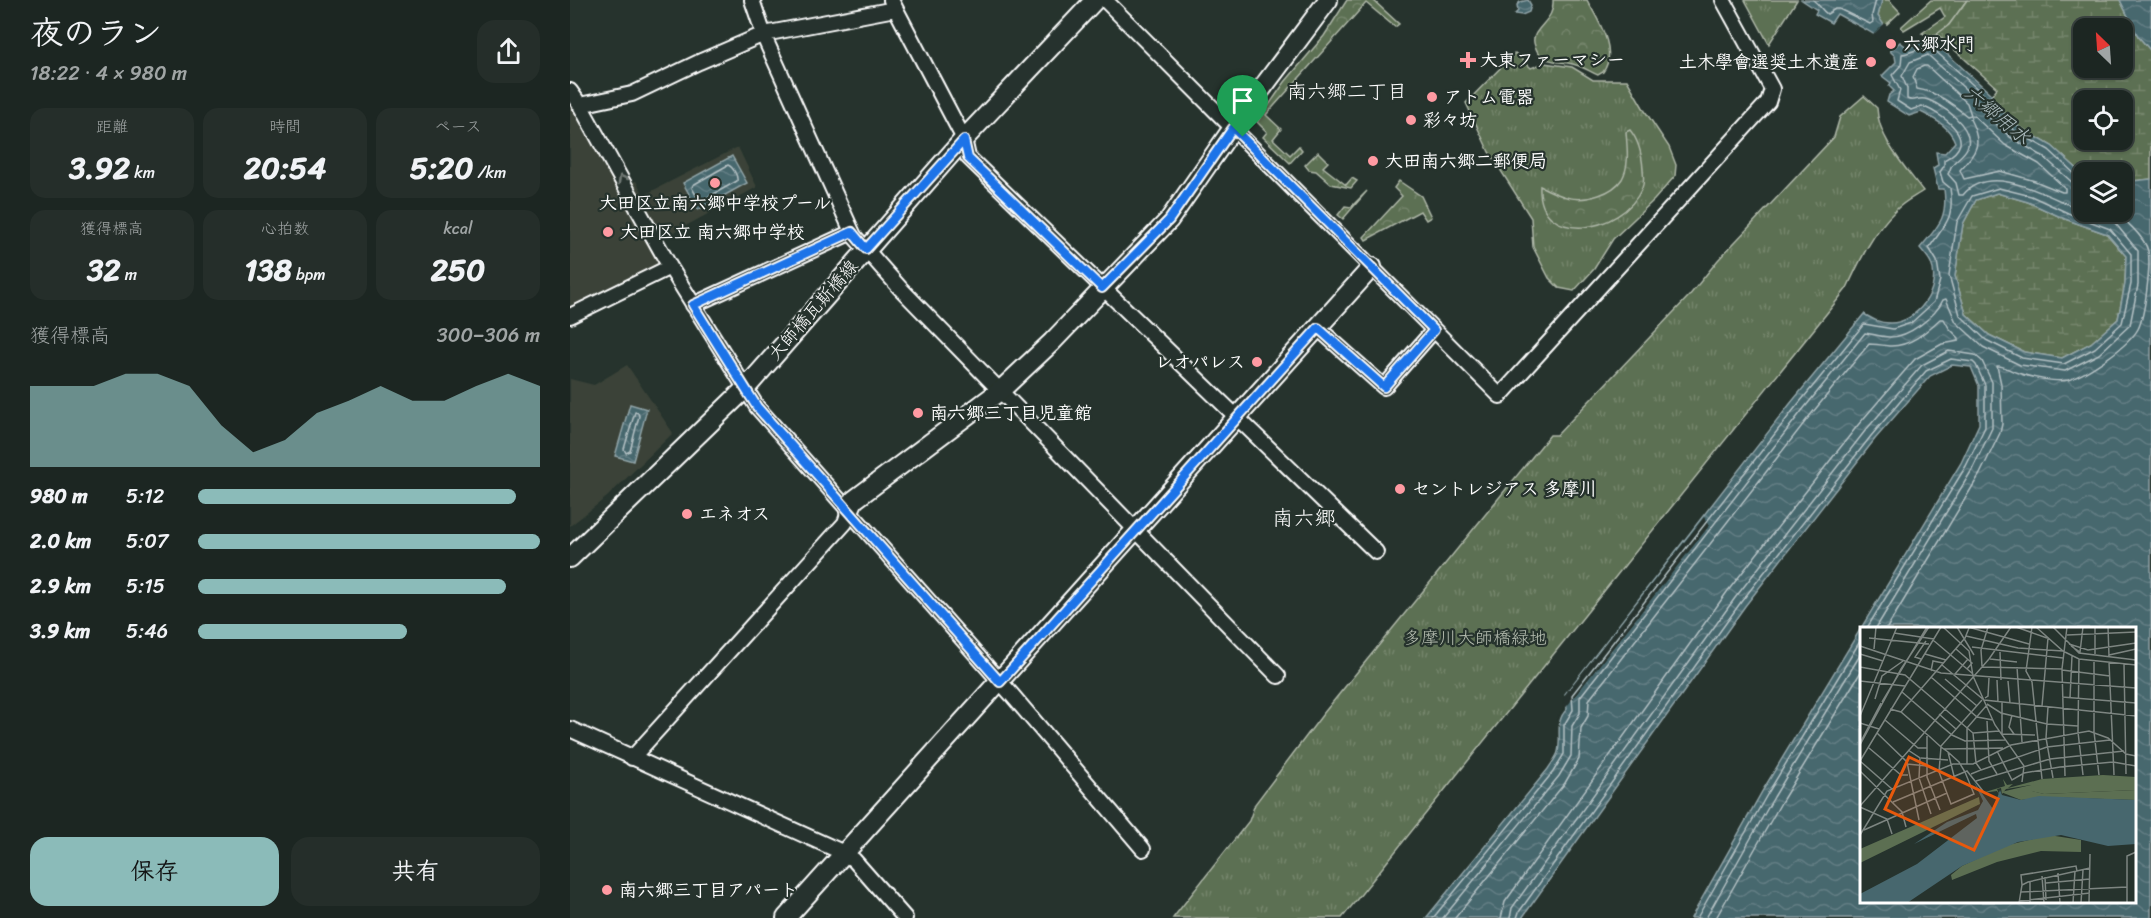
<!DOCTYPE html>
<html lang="ja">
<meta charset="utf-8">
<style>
:root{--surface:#1c2622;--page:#252e2a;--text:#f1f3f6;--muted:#a0a5a5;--line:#3a4340;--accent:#8bbbb9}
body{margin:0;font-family:Sriracha,"Klee One",sans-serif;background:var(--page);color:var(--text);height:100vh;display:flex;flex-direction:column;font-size:22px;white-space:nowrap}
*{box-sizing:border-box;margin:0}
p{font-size:20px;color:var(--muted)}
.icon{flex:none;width:33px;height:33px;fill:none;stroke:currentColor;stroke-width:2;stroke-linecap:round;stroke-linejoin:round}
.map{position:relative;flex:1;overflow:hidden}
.sheet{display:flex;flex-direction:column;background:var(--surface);width:570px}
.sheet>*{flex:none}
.needle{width:39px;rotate:335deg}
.controls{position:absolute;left:1503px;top:18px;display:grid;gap:12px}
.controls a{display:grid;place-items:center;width:60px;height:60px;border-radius:12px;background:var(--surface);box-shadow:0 2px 4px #0004,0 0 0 2px var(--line);font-size:30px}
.pin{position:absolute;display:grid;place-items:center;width:51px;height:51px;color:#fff;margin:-62px -26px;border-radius:50% 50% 50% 0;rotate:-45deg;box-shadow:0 0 6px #0007}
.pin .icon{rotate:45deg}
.round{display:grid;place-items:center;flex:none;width:63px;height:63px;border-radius:18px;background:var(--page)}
.overview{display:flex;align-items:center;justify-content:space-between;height:102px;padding:0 30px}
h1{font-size:33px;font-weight:800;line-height:45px}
.stats{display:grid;grid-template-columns:repeat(3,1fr);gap:9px;height:102px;padding:6px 30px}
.stats div{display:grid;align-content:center;border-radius:15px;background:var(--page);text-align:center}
.stats b{font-size:30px;font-weight:800}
.stats small{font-size:16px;font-weight:400}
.stats p{font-size:16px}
.chart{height:168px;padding:12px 30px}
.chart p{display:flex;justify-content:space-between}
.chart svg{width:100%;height:108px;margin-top:6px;fill:var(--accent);opacity:.7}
.cta{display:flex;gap:12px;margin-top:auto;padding:12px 30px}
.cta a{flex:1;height:69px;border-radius:18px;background:var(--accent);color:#111;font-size:24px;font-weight:800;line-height:69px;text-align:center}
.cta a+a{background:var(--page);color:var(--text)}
ul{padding:0 30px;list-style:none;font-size:20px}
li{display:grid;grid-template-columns:96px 72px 1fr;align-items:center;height:45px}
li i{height:15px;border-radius:8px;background:var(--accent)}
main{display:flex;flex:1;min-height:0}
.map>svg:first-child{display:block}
.built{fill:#3a4338}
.grass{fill:url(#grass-tufts);stroke:#aeb7a8;stroke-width:1.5}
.forest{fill:url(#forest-crowns);stroke:#aeb7a8;stroke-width:1.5}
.wetland{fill:url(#wetland-marsh);stroke:#aeb7a8;stroke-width:1.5;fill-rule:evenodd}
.water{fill:url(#water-waves);stroke:#91a4a8;stroke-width:1.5;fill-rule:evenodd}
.pier{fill:#26332d}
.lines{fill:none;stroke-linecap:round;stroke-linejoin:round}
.shore{stroke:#b5c2c5;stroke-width:1.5}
.minor-casing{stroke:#fff;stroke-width:18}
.tertiary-casing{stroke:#fff;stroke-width:22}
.minor{stroke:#26332d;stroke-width:14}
.tertiary{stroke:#26332d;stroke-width:18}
.oneway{stroke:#727a76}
.route-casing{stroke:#fff;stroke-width:12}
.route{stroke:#1a73e8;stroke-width:8}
.poi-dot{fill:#ff9aa2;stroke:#26332d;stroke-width:2}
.labels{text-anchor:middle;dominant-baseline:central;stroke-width:4.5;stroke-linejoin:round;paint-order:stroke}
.poi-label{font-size:18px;font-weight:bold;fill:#fff;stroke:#26332d;text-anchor:start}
.street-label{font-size:18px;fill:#fff;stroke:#26332d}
.park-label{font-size:18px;fill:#b6beb1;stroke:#26332d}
.neighbourhood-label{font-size:20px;fill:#fff;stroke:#26332d}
.water-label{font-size:20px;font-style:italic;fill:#acbbbe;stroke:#26332d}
.quarter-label{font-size:21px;fill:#fff;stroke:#26332d}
.inset-road{fill:none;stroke:#7d8581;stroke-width:1.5}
.view{fill:#e8590c;fill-opacity:0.15;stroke:#e8590c;stroke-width:3}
.inset-edge{fill:none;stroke:#fff;stroke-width:3}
</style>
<main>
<section class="sheet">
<div class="overview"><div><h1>夜のラン</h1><p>18:22 · 4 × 980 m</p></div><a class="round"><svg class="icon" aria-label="share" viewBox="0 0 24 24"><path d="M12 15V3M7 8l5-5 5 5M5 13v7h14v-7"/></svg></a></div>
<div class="stats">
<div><p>距離</p><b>3.92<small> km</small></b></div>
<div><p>時間</p><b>20:54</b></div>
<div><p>ペース</p><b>5:20<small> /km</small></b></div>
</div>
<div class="stats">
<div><p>獲得標高</p><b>32<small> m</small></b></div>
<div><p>心拍数</p><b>138<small> bpm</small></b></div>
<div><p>kcal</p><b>250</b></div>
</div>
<div class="chart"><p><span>獲得標高</span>300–306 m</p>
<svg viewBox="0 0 160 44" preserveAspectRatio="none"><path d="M0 44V11L10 11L20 11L30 6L40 6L50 11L60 27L70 38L80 33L90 22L100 17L110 11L120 17L130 17L140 11L150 6L160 11V44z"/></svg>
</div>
<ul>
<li><b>980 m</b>5:12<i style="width:93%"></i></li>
<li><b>2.0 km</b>5:07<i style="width:100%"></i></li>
<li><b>2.9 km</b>5:15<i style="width:90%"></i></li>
<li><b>3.9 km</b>5:46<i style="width:61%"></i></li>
</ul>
<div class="cta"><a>保存</a><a>共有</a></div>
</section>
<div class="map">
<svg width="1581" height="918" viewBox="0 0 1581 918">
<defs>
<pattern id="grass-tufts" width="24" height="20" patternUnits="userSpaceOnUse" patternTransform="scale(1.5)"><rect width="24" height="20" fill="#5c6f52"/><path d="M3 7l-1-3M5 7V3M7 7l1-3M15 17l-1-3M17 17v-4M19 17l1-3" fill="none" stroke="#74856c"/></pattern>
<pattern id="forest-crowns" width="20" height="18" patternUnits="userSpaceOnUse" patternTransform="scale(1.5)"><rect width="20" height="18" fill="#5c6f52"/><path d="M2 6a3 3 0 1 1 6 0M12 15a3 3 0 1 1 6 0" fill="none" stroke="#74856c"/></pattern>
<pattern id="wetland-marsh" width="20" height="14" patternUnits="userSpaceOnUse" patternTransform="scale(1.5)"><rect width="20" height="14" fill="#5c6f52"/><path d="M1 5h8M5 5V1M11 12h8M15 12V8" fill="none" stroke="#74856c"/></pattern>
<pattern id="water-waves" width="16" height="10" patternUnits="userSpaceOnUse" patternTransform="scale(1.5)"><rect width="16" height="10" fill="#47676e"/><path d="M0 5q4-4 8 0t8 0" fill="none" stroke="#637e84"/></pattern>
</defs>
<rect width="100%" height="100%" fill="#26332d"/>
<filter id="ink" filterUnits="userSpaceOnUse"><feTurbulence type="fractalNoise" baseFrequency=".0167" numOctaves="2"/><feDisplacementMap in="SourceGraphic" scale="12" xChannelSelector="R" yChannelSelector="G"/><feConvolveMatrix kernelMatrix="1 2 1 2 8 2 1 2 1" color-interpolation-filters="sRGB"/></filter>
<g filter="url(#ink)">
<!-- built -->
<path class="built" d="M 0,103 L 10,117 L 91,261 L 86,268 L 0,306 Z
M 168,147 L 187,187 L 92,239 L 61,182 L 66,181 L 74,195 Z
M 57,365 L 103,433 L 37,497 L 0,526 L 0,379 L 24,385 Z"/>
<!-- grass -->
<path class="grass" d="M 1175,0 L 1227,0 L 1199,44 Z
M 1312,0 L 1319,0 L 1330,12 L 1316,25 L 1313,25 L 1308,16 Z
M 1361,0 L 1397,0 C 1385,14 1374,43 1352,33 L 1375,17 L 1370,8 L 1334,30 L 1331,27 Z
M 945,53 L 961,68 L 974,63 L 1002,67 L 1023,80 L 1057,80 L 1075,111 L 1099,147 L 1106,165 L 1105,176 L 1084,200 L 1043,239 L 1024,269 L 1004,291 L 989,288 L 979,278 L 963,247 L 961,218 L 919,152 L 896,103 Z
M 1294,96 L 1307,108 C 1308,138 1335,167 1353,191 C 1344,197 1333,202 1326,210 C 1303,232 1290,260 1277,288 L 772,918 L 603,918 L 679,821 L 685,804 L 753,714 L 980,435 L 987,435 L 1119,296 L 1148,260 L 1264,137 L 1270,117 Z"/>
<!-- forest -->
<path class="forest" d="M 777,0 L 803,0 L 829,24 L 825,27 L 796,3 L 696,115 L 711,129 L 703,139 L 720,155 L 729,146 L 732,150 L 720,163 L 693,137 L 697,132 L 687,122 L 715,82 L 754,36 Z
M 983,0 L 1017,0 C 1027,19 1049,50 1033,72 L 1028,75 C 1020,72 1014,67 1006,65 C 991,60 971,65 965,46 C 962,39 965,34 969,29 C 977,19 984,14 983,0 Z
M 1060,130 C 1069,141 1072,155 1073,169 C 1073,175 1075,182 1072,188 C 1052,235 967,246 970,186 C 991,197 1006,203 1029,195 C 1038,192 1046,188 1052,179 C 1060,165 1057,147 1056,132 Z
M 748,152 L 758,162 L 753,167 L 776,185 L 782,178 L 787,181 L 781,188 L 761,184 L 746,171 L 739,170 L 735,165 Z
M 829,181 L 851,196 L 861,217 L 856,220 L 850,211 L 796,240 L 794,237 L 832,196 L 824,188 Z
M 797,191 L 773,219 L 768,215 L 775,206 L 781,207 Z"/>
<!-- wetland -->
<path class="wetland" d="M 1397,0 L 1550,0 L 1568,36 L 1581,51 L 1581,179 L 1553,182 L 1552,172 L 1513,174 L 1482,146 L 1449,127 L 1419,99 L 1427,88 L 1367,34 L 1379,25 ZM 1514,28 L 1552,28 L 1552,68 L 1514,68 ZM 1514,100 L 1552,100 L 1552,140 L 1514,140 Z
M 1427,193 L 1458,202 L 1495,219 L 1537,234 L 1556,256 L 1555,284 L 1548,319 L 1521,343 L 1492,358 L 1454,352 L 1419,335 L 1396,314 L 1385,276 L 1393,224 L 1406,200 Z"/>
<!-- water -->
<path class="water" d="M 958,0 L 961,5 L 959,12 L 952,15 L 945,14 L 948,11 L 947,5 L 950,2 Z
M 1232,0 L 1312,0 L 1308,16 L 1322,37 L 1316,43 C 1301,30 1284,24 1267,14 L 1261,23 L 1245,14 L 1247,10 Z
M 1550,0 L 1581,0 L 1581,51 L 1568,36 Z
M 1359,40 L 1363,41 L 1422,95 L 1419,99 L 1449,127 L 1482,146 L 1513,174 L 1514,212 L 1552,212 L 1553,182 L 1581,179 L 1581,918 L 1121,918 L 1193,790 L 1391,463 L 1409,424 L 1409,386 L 1401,367 L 1382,365 L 1360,376 L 1305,439 L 1175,606 L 952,918 L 856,918 L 978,769 C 981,764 987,757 988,752 C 992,735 984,722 997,709 L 995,694 L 1220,404 L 1294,314 C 1302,319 1309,323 1320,323 C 1347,323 1372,289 1361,263 C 1359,258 1354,253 1350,248 C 1368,226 1378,219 1374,189 L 1368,189 L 1363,168 L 1368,165 L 1366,152 L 1375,153 L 1385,142 C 1379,126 1366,120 1351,112 L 1339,116 L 1317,102 L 1319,95 L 1324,91 L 1319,86 L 1321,83 L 1312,76 L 1326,62 L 1325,56 L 1320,51 L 1330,42 L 1338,48 L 1351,41 ZM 1427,193 L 1458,202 L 1495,219 L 1537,234 L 1556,256 L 1555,284 L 1548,319 L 1521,343 L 1492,358 L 1454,352 L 1419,335 L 1396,314 L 1385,276 L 1393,224 L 1406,200 ZM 1292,628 L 1564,628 L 1564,902 L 1292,902 Z
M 162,156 L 177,183 L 128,210 L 113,183 Z
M 60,404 L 77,409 L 63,461 L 45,456 Z"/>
<!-- pier -->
<path class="pier" d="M 1315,23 L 1324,35 L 1314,45 L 1303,35 Z
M 1134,517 L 1139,526 L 986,720 L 994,708 L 993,697 Z"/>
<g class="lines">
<!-- shore -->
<path class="shore" d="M 1243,0 C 1250,5 1252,11 1257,14 L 1265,9 L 1269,9 L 1300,24 L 1303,22 L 1302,15 L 1306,0
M 1354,66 L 1357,66 L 1397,103 L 1401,115 L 1397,116 C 1381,103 1367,92 1347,89 L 1343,77 L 1347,69 Z
M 1403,115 L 1435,145 L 1469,164 L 1495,188 L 1495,192 L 1492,192 L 1465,181 L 1430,171 L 1394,179 L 1390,170 C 1407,151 1413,144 1400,119 Z
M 158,165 C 163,167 168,176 167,181 L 133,200 L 129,200 L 122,188 L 123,185 Z
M 1514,186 L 1504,184 L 1474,157 L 1440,137 L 1410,109 L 1405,98 L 1358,55 L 1340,62 L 1332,76 L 1337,88 L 1337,99 C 1344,103 1347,97 1355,99 C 1371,103 1406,128 1397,148 C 1394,155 1386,159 1382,165 C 1380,168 1380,171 1378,174 L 1386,183 L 1389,195 L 1393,195 C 1421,160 1482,199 1514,211
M 1429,188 L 1461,196 L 1498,213 L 1540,229 L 1561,254 L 1561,284 L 1552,323 L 1525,348 L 1494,364 L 1452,358 L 1416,340 L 1390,315 L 1379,275 L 1387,222 L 1402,196 Z
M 65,412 L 68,413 L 69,416 L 60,451 L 56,453 L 54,449 Z
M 1317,628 L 1410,474 L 1430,433 L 1432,424 L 1431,384 L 1427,366 C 1434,365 1440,371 1448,373 C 1459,377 1487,383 1498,380 C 1517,374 1559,346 1568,329 C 1575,316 1581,265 1578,251 C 1575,238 1553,216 1541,212
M 863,918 L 983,772 L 994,754 L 994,725 L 1003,710 L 1002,695 L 1225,408 L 1294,324 L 1323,329 L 1341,323 L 1364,302 L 1370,280 L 1367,261 L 1359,248 C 1375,224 1385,219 1380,188 L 1373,182 L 1370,172 L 1374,166 L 1374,160 C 1412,141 1374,115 1352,106 L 1341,110 L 1327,101 L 1330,90 L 1322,75 L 1331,65 L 1332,54 C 1341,53 1353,46 1361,47 L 1413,94 L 1416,104 L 1445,131 L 1479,150 L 1508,177 L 1514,179
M 873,918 L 989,776 L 1001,756 L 1002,726 L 1010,713 L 1010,697 L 1231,412 L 1295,333 C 1303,334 1311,337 1319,337 C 1338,338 1366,316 1373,300 L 1376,299 L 1386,322 L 1413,347 L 1450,365 L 1495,371 L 1529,354 L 1560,325 L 1568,285 L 1568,251 L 1545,223 L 1515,212
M 885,918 L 995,783 L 1009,759 L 1011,728 L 1018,716 L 1019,700 L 1238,418 L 1299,344 C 1305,344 1312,345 1319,346 C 1340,347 1356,332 1370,319 L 1374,319 L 1379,328 L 1389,338 L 1389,341 L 1372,344 L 1345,359 L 1288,425 L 1157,592 L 935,902 L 931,918
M 940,918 L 942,908 L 1165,598 L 1295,431 L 1352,365 L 1379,351 L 1405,355 L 1412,361 L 1422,382 L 1422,428 L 1402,470 L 1306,628
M 947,918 L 949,912 L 1171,602 L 1301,436 L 1356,371 L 1381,359 L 1403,362 L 1406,365 L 1415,385 L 1415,427 L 1396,466 L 1297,628
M 1127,918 L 1198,793 L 1292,638
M 1136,918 L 1204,797 L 1292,652
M 1146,918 L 1212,801 L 1292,670"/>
<!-- minor casing -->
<g class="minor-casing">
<path id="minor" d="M 182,0 L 196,41 L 284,236 L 330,288 L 708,676
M 321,0 L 394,139 L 398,157 L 806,552
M 535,0 L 930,396 L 1198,102 L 1202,89 L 1153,0
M 0,91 L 10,105 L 100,267 L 187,407 L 442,695 L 573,849
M 10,105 L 62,94 L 129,62 L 194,34 L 325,9
M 123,305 L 282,232
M 0,316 L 100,267
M 748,328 L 814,387 L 864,330
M 0,729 L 274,853 L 284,860 L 335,918
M 62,758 L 275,523 L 279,511"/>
</g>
<!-- tertiary casing -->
<g class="tertiary-casing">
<path id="tertiary" d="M 279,511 L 284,500 L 431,390 L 482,342 L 599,220 L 672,115 L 758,0
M 0,558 L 175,389 L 394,139 L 525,0
M 216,918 L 802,267"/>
</g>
<!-- minor -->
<use href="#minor" class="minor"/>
<!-- tertiary -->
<use href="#tertiary" class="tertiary"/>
</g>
<!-- one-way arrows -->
<defs><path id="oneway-chevron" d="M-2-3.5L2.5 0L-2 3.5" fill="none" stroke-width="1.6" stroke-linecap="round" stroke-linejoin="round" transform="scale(1.5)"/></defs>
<use class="oneway" href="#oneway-chevron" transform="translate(52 179) rotate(-119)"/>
</g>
<g class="lines" filter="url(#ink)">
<!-- route casing -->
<g class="route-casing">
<path id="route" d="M 663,128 L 864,330 L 814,387 L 748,328 L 430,682 L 187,407 L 123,305 L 282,232 L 296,249 L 394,140 L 398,158 L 532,288 L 599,220 Z"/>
</g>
<!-- route -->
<use href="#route" class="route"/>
</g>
<!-- markers -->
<g class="poi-dot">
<circle cx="1321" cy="44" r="6"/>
<path d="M895 51h6v6h6v6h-6v6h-6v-6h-6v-6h6z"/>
<circle cx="1301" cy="62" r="6"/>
<circle cx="862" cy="97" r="6"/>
<circle cx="841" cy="120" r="6"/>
<circle cx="803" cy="161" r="6"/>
<circle cx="145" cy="183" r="6"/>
<circle cx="38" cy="232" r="6"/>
<circle cx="687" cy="362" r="6"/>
<circle cx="348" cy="413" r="6"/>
<circle cx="830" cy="489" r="6"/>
<circle cx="117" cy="514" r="6"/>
<circle cx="37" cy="890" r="6"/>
</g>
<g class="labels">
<!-- poi labels -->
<g class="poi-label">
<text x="1333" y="44">六郷水門</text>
<text x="910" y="60">大東ファーマシー</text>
<text x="1289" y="62" text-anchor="end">土木學會選奨土木遺産</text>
<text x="874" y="97">アトム電器</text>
<text x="853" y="120">彩々坊</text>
<text x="815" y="161">大田南六郷二郵便局</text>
<text x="145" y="203" text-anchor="middle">大田区立南六郷中学校プール</text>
<text x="50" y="232">大田区立 南六郷中学校</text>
<text x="675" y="362" text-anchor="end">レオパレス</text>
<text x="360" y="413">南六郷三丁目児童館</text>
<text x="842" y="489">セントレジアス 多摩川</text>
<text x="129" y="514">エネオス</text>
<text x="49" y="890">南六郷三丁目アパート</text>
</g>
<!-- street labels -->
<g class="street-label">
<text transform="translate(243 310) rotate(-49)">大師橋瓦斯橋線</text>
</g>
<!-- park labels -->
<g class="park-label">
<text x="905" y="638">多摩川大師橋緑地</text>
</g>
<!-- neighbourhood labels -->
<g class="neighbourhood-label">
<text x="777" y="91">南六郷二丁目</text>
</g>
<!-- water labels -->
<g class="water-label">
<text transform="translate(1427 115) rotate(40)">六郷用水</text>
</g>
<!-- quarter labels -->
<g class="quarter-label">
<text x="734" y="518">南六郷</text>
</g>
</g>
<!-- overview -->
<g transform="translate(1290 627)">
<rect width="276" height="276" fill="#26332d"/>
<path d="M 243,148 L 276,150 L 276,163 L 184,167 L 171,164 L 171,158 L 146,162 L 142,167 L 141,161 L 137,162 L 140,169 L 137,164 L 122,166 L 145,159 L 143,152 L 147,158 L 153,157 L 148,161 L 182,152 ZM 119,170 L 120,177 L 0,236 L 0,222 ZM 189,208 L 221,213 L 221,225 L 181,224 L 137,235 L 92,253 L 91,248 L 102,239 L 144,219 Z" fill="#5c6f52"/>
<path d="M 171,158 L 172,164 L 184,167 L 276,163 L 276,173 L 184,170 L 161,173 L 141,165 Z" fill="#5c6f52"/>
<path d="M 114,155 L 133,182 L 140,163 L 142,168 L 161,173 L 179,169 L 276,173 L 276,217 L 248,219 L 201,208 L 158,215 L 102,239 L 47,276 L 0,276 L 0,267 L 57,237 L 117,191 L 116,187 L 54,217 L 87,195 L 118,183 L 123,174 Z" fill="#47676e"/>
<path class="inset-road" d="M 83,0 L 109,24 L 113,49 L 135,98 L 164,139 L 162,155M 97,0 L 114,28M 108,0 L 169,17M 156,0 L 187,11M 172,0 L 166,44 L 172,55 L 182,152M 176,0 L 203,24 L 219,32 L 276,38M 193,0 L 219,26 L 276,33M 235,0 L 235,27M 248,0 L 249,29M 34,6 L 74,12M 207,8 L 276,5M 106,9 L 158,21 L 203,24M 9,11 L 69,17M 73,13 L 113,47M 209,17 L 228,23 L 276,16M 0,19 L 81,46 L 276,61M 211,19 L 220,25 L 223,0M 112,20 L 203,31M 14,22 L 16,0M 96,22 L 112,36 L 107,42M 140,25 L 141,53M 0,27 L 23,34M 65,27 L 86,33M 249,28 L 276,22M 61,32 L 55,30 L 66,14M 130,32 L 157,35M 219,32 L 218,105 L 223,148M 234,33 L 234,105 L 239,148M 249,35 L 254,148M 264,37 L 266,147M 82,38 L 124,73 L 276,89M 122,39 L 121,23 L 128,0M 0,40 L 45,48 L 113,106 L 116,136 L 121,143 L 111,147M 122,40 L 202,42M 157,40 L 162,115M 202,43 L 250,49M 71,44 L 73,34 L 83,36M 95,47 L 108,32M 71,50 L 117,90 L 133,93M 85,52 L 117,79M 137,53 L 138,75M 0,54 L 45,59M 148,54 L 150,76M 42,65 L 92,108 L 105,114 L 145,113M 202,70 L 276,76M 125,71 L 128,69 L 129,51M 210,71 L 212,29M 15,72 L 22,49 L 43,34M 22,75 L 67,0M 127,77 L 141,86 L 187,97 L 218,99M 182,79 L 188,11M 188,80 L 186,111 L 193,151M 30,82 L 41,85 L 64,105 L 69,109 L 81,120 L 88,125 L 99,135 L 105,145 L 114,167 L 91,177 L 79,145 L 81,120 L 81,119 L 122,73M 41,85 L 105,11 L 109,1M 79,87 L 96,102M 152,88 L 149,100 L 154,107M 0,89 L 37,0M 25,93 L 58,121 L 67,121M 127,94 L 129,134 L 137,147M 0,96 L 19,102M 17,106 L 47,135 L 59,193M 113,106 L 139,104M 142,107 L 175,108M 142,107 L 142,75M 67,109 L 67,150 L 80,183M 0,116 L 21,76M 0,118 L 41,42 L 69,0M 9,121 L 41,148 L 48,148M 84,122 L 143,121M 48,123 L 60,131 L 59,151 L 71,187M 137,124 L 152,153 L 164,146 L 200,140 L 253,135 L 276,139M 88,125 L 94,149M 61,131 L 88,133M 0,134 L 32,162M 0,134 L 81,0M 47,137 L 67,139M 107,137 L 107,101 L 127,78M 121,143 L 187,120 L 250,113M 0,144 L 42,185 L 46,200M 205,149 L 202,42 L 207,0M 116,154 L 190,132 L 264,124M 33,175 L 107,144 L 123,164M 0,179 L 129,32 L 151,0M 0,180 L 27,192 L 32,207M 4,203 L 87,166M 0,208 L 27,164 L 93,137 L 113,137 L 151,118 L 229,104 L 248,111 L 266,127 L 276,129M 198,246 L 200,276M 182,249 L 184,276M 185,250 L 186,273M 170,254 L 170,276M 186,256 L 230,252M 162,258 L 161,248 L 216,239 L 217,244M 161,265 L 267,260M 159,274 L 230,266M 159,276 L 162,258 L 168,255 L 230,241M 213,276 L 215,244M 221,276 L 223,243M 229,276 L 230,227M 267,276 L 267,229 L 276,225"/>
<path class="view" d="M 49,130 L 138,172 L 114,223 L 25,182 Z"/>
<rect width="276" height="276" class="inset-edge"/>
</g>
</svg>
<div class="controls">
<a><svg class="needle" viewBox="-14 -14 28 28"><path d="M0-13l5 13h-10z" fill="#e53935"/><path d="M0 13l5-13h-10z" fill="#a0a5a5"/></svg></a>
<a><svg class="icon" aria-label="locate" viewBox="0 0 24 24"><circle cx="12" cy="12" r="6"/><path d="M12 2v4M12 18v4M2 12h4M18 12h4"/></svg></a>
<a><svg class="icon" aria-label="layers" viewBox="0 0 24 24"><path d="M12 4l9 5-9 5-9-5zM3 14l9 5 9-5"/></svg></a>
</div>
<div class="pin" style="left:673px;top:137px;background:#1e9e55"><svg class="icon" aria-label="arrive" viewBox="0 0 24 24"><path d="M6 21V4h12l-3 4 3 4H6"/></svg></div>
</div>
</main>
